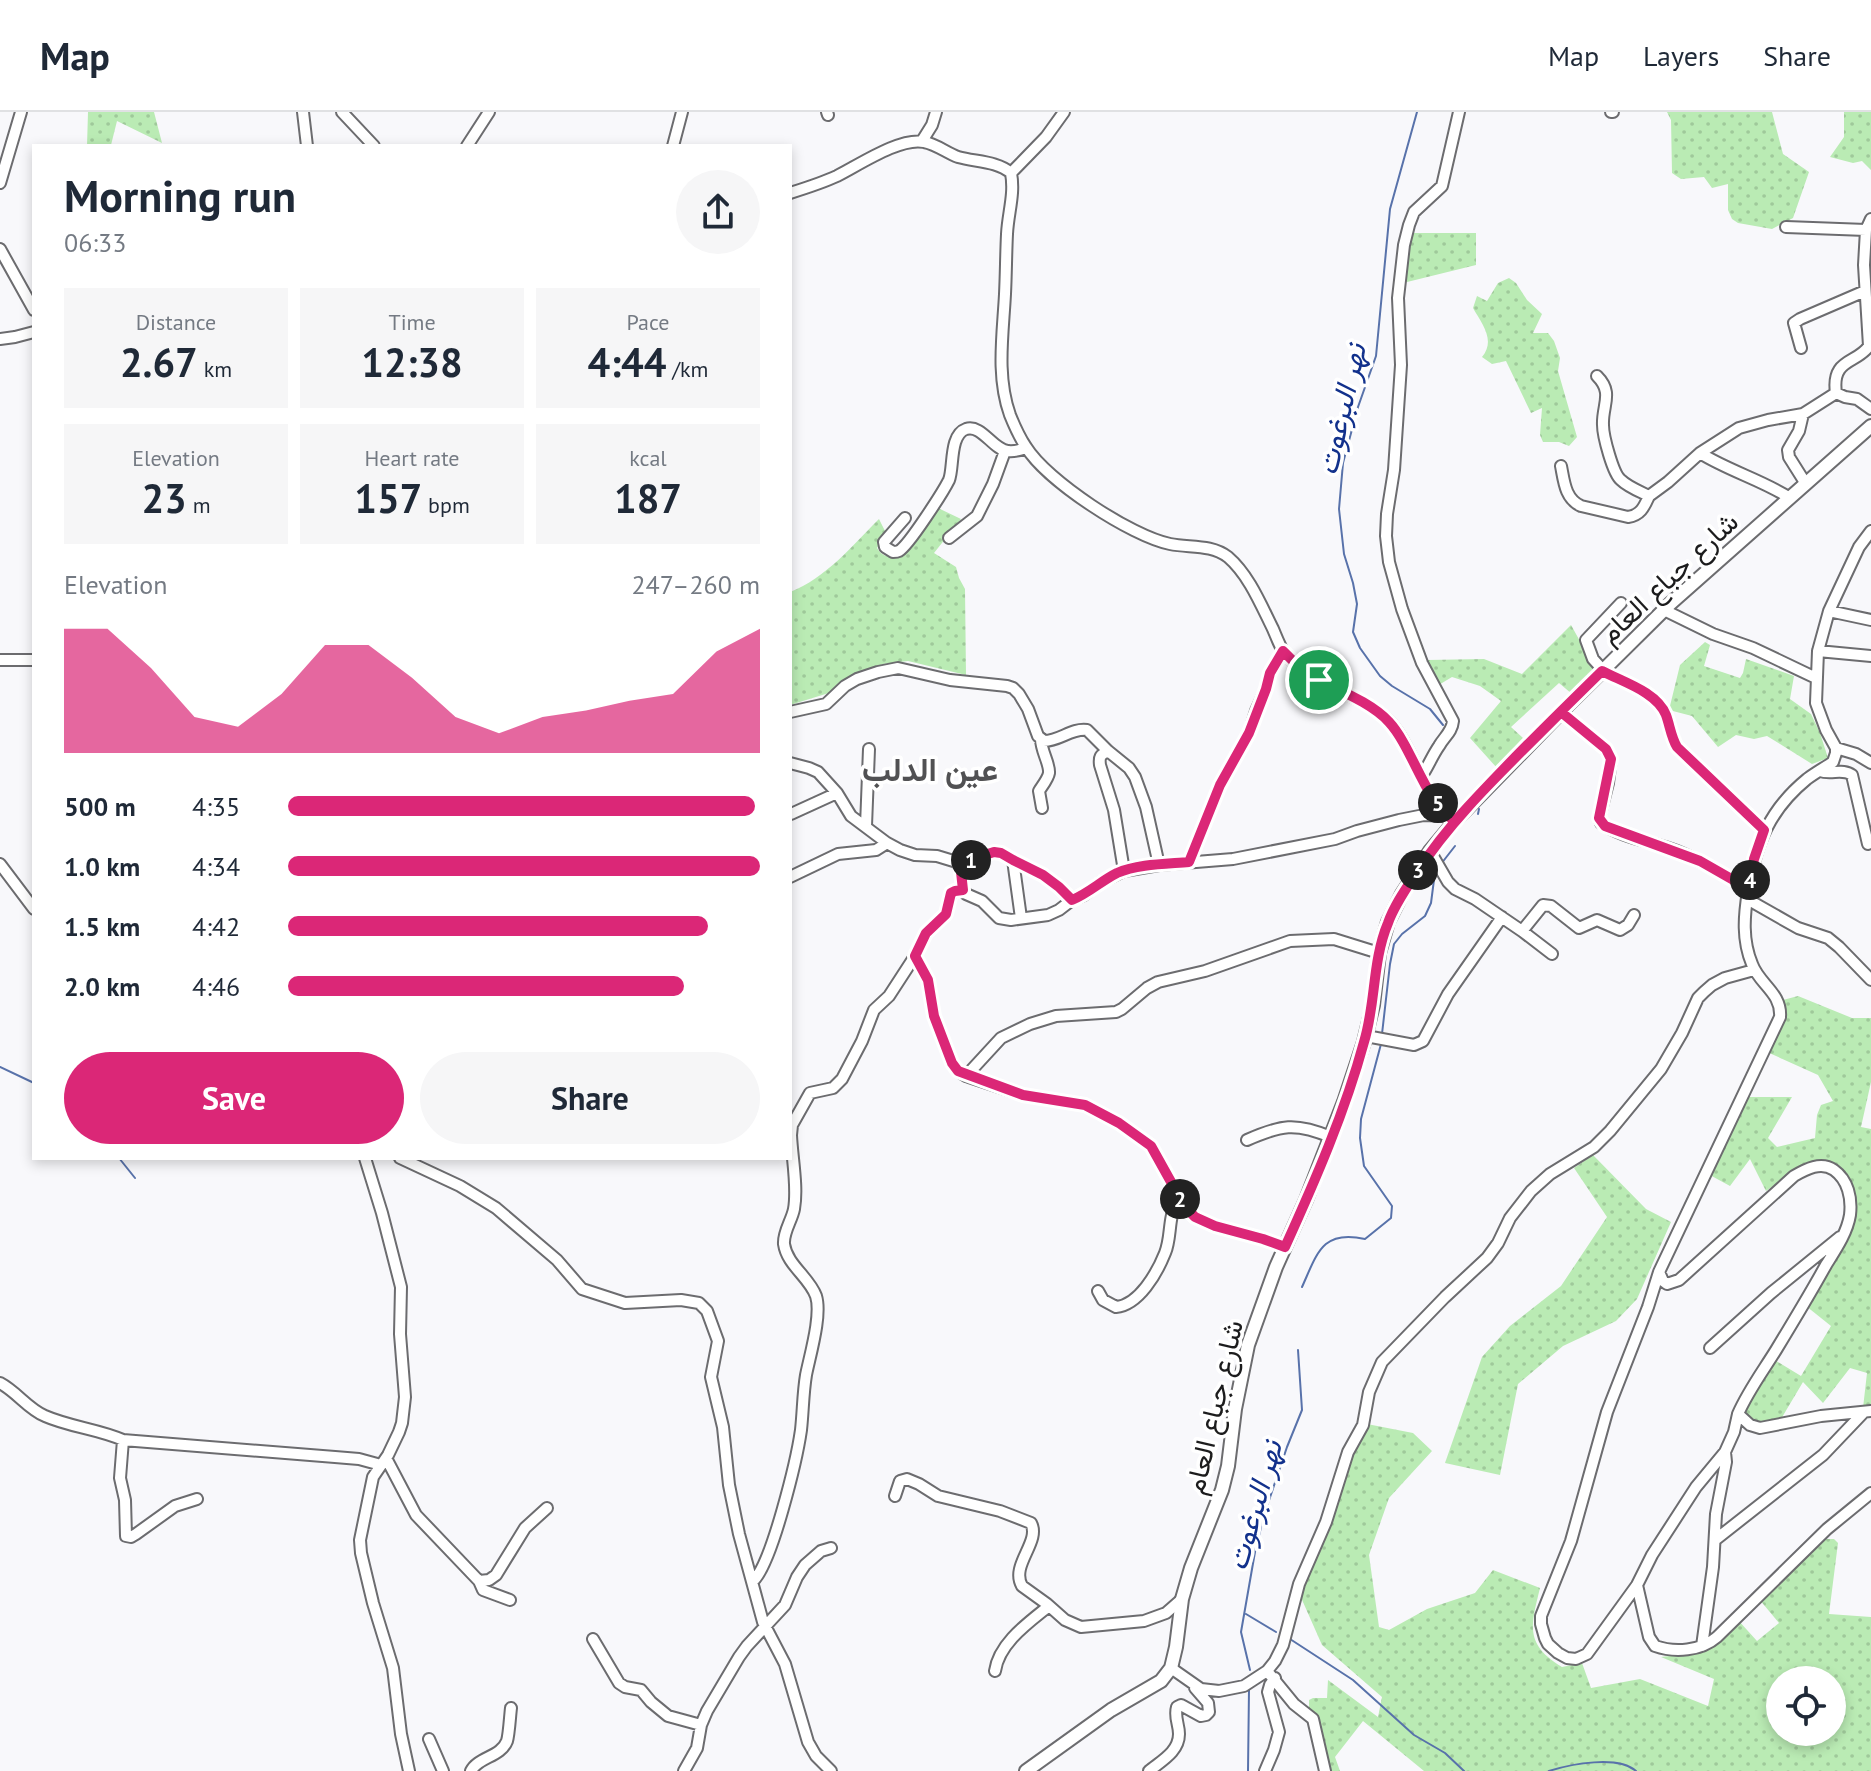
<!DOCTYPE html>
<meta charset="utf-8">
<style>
:root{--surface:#fff;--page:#f6f6f7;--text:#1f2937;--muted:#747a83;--line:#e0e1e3;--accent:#db2777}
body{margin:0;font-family:"PT Sans",Vazirmatn,sans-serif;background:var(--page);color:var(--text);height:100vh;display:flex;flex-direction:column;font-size:30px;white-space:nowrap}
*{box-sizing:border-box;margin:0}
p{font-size:26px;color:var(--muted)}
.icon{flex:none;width:44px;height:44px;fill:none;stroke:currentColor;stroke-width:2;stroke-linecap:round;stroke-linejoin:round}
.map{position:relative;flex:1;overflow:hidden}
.panel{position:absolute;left:32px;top:32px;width:760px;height:1016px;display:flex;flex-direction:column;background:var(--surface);border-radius:0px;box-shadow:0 4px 12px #0003}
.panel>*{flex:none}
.tools{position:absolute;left:1766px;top:1554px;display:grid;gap:16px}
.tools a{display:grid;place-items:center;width:80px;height:80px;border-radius:50%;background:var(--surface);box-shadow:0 4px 12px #0003;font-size:40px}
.pin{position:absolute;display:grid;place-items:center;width:68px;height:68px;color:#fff;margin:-34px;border:4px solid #fff;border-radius:50%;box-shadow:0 2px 8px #0007}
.km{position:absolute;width:40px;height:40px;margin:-20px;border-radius:50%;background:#222;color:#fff;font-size:22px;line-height:40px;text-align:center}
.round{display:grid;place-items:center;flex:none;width:84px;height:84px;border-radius:42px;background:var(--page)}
.summary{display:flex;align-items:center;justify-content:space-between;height:136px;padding:0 32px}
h1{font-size:44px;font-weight:600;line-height:60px}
.metrics{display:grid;grid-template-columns:repeat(3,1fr);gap:12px;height:136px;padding:8px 32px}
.metrics div{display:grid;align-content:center;border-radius:0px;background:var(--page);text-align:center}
.metrics b{font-size:40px;font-weight:600}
.metrics small{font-size:22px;font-weight:400}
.metrics p{font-size:22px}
.chart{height:224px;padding:16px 32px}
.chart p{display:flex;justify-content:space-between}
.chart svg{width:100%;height:144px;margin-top:8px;fill:var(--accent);opacity:.7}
.cta{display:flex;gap:16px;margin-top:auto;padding:16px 32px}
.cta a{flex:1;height:92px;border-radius:48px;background:var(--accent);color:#fff;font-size:32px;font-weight:600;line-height:92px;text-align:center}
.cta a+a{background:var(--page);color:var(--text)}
ul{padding:0 32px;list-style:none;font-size:26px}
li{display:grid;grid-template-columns:128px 96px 1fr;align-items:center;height:60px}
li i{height:20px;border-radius:10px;background:var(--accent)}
header{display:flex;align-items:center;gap:48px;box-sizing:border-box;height:112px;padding:0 40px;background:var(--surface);border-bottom:2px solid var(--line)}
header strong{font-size:38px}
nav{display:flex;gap:44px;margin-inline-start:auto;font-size:28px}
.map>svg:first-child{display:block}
.grass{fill:url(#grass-dots);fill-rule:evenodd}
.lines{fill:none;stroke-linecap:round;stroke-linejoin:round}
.stream{stroke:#5872aa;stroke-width:2}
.minor-casing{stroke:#6c6c6f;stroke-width:14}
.major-casing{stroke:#6c6c6f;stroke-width:16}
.minor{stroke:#fff;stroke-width:10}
.major{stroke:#fff;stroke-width:12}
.route-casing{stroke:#fff;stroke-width:16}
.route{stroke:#db2777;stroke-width:10}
.labels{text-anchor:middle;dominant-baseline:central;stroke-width:7;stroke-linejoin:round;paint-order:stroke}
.street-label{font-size:28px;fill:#1c1c1d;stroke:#fff}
.water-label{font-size:30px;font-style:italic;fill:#12318c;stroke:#fff}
.quarter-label{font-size:32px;font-weight:bold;fill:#515153;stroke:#fff}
</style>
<header>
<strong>Map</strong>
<nav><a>Map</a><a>Layers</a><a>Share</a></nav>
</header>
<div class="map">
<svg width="1871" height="1659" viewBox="0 0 1871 1659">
<defs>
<pattern id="grass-dots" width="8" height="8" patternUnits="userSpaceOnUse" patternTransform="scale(2)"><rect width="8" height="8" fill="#baebb4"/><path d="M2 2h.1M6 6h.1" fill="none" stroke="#9fc99a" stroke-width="1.8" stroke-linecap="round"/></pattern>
</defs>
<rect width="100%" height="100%" fill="#f8f8fb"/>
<!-- grass -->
<path class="grass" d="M 88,0 L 154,0 L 162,31 L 117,9 L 111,33 L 87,34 Z
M 1667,0 L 1772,0 L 1783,42 L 1809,60 L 1793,106 L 1772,117 L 1738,111 L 1732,107 L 1728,98 L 1728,72 L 1712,76 L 1704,65 L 1681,67 L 1672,61 L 1671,8 Z
M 1844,0 L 1871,0 L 1871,58 L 1862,49 L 1853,51 L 1830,45 L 1844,25 Z
M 1410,121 L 1476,121 L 1476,153 L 1403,171 Z
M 1509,166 L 1516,171 L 1527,188 L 1542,202 L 1533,221 L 1548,221 L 1554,229 L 1560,246 L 1558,259 L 1577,325 L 1569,334 L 1559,330 L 1543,330 L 1540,323 L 1542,296 L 1531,301 L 1506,249 L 1492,252 L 1482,245 C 1496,228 1482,212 1473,196 L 1477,184 L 1487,189 L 1498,171 Z
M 938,396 L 961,407 L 934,441 L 956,455 L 959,466 L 965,477 L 966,563 L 908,549 L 883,552 L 852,564 L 832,580 L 790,593 L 790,480 C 826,466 852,434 879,407 L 886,421 L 877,436 C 883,446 891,446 901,442 Z
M 1571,513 L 1596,558 L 1572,582 L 1559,571 L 1511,615 L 1523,626 L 1497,656 L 1470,626 L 1501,589 L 1480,574 L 1452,565 L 1437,574 L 1427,548 L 1484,547 L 1522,562 Z
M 1705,530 L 1710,533 L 1704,554 L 1740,566 L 1743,561 L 1746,547 L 1794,564 L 1790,587 L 1811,602 L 1820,621 L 1828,646 L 1812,652 L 1767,624 L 1754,627 L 1736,623 L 1718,635 L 1692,604 L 1669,598 L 1680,553 Z
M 1798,884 L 1852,906 L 1871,906 L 1871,970 L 1861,1015 L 1871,1017 L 1871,1295 L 1863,1296 L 1867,1261 L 1850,1256 L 1823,1291 L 1803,1270 L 1781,1307 L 1752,1312 C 1749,1308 1746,1306 1746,1301 C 1746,1286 1765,1260 1773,1247 L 1801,1264 L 1831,1214 L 1806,1194 C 1819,1171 1836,1148 1847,1124 C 1851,1115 1856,1097 1855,1087 C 1854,1068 1836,1044 1814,1050 C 1797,1055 1781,1069 1766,1079 L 1750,1047 L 1730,1074 L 1708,1062 L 1744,985 L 1792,985 L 1768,1026 L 1777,1035 L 1815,1026 L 1817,1003 L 1821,993 L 1833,989 L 1818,963 L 1767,940 L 1784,901 L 1783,888 Z
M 1593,1043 L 1646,1097 L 1671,1110 L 1637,1187 L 1616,1209 L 1563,1234 L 1518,1272 L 1500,1363 L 1445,1351 L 1482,1245 L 1510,1214 L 1561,1174 L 1607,1105 L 1574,1056 Z
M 1367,1312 L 1413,1321 L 1432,1339 L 1389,1386 L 1369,1443 L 1379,1515 L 1389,1518 L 1427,1497 L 1475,1481 L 1493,1458 L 1540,1476 C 1531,1513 1524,1532 1562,1555 L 1582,1551 L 1591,1576 L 1640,1567 L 1708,1594 L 1714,1567 L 1661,1545 L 1695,1541 L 1738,1508 L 1757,1529 L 1779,1511 L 1759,1487 L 1825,1427 L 1834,1427 L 1838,1431 L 1829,1502 L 1871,1505 L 1871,1659 L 1424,1659 L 1363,1609 L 1335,1645 L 1340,1659 L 1328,1659 L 1309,1600 L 1309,1588 L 1313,1586 L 1327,1586 L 1328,1568 L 1378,1605 L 1382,1585 L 1322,1533 L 1299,1481 L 1352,1337 ZM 1780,1568 L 1832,1568 L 1832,1620 L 1780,1620 Z"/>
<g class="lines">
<!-- stream -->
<path class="stream" d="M 1417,0 L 1390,97 L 1376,244 L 1358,295 L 1343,351 L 1339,397 L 1344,442 L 1353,471 L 1357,492 L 1353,520 L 1360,536 L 1380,564 L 1392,574 L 1430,597 L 1443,613
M 1478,702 L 1479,697
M 1441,752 L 1455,734
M 1382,922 L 1390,852 L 1394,832 L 1402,822 L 1425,804 L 1431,791 L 1435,760 L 1437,758
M 0,955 L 34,971
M 119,1046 L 135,1066
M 1302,1175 C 1317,1142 1322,1117 1365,1127 L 1391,1106 L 1392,1094 L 1364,1054 L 1360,1026 L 1361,1007 L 1381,932
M 1246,1502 L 1276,1520
M 1290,1527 L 1353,1568 L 1414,1623 L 1445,1641 L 1464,1659
M 1250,1558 L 1241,1520 L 1255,1440 L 1264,1403 L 1287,1335 L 1302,1298 L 1298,1238
M 1248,1659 L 1249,1577
M 1549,1659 C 1571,1652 1618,1643 1636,1659"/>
<!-- minor casing -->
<g class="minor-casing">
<path id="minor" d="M 303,0 L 307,34
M 342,0 L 374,34
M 827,0 L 828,3
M 1611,0 L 1613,0
M 922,29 L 932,13 L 936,0
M 467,34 L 489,0
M 673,34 L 682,0
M 1011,61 L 1046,25 L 1064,0
M 0,71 L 21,0
M 790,81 C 806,76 822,71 837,64 C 859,53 900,25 924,30 C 936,32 947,41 958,45 C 976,50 997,49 1011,61 C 1015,82 1008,101 1007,122 C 1006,142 1006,162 1005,182 C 1003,222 996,264 1010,303 C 1014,313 1020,326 1026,335 C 1047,369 1131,424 1170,432 C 1190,436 1211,432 1228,445 C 1249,463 1261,493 1273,517 C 1276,524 1279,532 1283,539 C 1306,572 1361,581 1389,609 C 1414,635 1424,690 1455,709
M 1871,107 L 1866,118 L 1864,153 L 1869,234 C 1857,252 1831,246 1836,281 L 1845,285 L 1857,287 L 1871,297
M 1786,115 L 1866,118
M 0,137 L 34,198
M 0,227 L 15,225 L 34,220
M 1801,236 L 1794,211 L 1800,207 L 1865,179
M 1597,264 C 1614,281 1602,293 1603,313 C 1603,324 1613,362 1621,368 C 1628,375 1641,380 1649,384 L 1668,370 L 1700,341 L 1739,316 L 1768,308 L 1803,302 L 1836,281
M 1803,302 L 1799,319 L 1788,338 L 1789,345 L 1806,372
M 1700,341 C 1729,359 1762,368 1790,386
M 1561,354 C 1564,369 1565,387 1581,394 L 1628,405 C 1641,403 1644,395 1649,384
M 905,406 L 884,430 L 885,435 L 893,440 C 895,440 897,440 899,439 C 909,433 943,380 949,368 C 954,356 949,323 966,317 C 982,312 993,338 1008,339 C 1015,340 1020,338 1026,336
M 1871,419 L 1859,435 L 1829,499 L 1818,539 L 1816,591 L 1826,618 L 1836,636 L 1836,641 L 1833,650 C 1824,656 1815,661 1807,667 C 1769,698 1756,732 1748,779 C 1744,804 1742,828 1752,852 C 1759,872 1782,881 1780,905 L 1659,1160 L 1663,1169 L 1667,1172 L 1679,1168 L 1794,1064 C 1806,1057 1821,1049 1834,1058 C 1848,1068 1852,1086 1850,1103 C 1847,1121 1836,1137 1826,1153 C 1810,1182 1793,1210 1776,1238 C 1763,1259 1748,1279 1738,1302 L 1750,1313 L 1760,1316 L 1821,1304 L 1871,1299
M 949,426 L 977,404 L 993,372 L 1005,339
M 1664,498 L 1713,522 L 1753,536 L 1816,566
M 1829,499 L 1871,508
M 1818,539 L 1871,544
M 0,548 L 34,548
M 1603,558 L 1593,547 L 1586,528 L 1621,491
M 1602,559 C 1623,570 1657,580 1666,603 C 1670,614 1671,624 1677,635 L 1764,718
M 790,600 L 826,592 L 845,574 L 857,567 L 878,560 L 898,556 L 950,568 L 1007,574 L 1013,576 L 1019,582 L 1028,597 L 1038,624 L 1044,629 C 1060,629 1071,616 1087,618 L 1108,639 L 1129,656 L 1135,665 L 1146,695 L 1159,753
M 1561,600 L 1606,637 L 1611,647 L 1608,671 L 1599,706 L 1601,711 C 1621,726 1654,730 1677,739 C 1702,749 1725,763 1749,777
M 1041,627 C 1041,639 1050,652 1049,661 C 1048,667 1042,674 1039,679 L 1042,696
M 1836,636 L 1856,642 L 1871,651
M 1108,639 C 1100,643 1099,645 1100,653 L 1114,698 L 1124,759
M 790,651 L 809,656 L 818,660 L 837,681 L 851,704 L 887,731 L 900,738 L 915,743 L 937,744 L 960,751 L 994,740 L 1001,741 L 1013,748 L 1043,763 L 1059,775 L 1072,788
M 1820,659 C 1831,663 1843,656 1852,663 L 1868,732
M 1421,665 C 1428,655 1432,644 1439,634 C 1444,625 1452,620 1453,609 L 1422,551 L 1402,497 L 1389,450 L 1386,424 L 1387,402 L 1394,358 L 1401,253 L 1398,186 L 1404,133 L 1409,113 L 1414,100 L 1442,74 L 1459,0
M 791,702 L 837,681
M 866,714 L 869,637
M 1430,739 L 1448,770 L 1455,777 L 1475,787 L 1522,819 L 1552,842
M 1013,748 L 1021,806
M 1189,750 L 1220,673 L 1249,621 L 1256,599 L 1266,577 L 1270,561 L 1283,539
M 960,751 L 963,778 L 966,782 L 982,789 L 999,806 L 1011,808 L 1048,803 L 1059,798 L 1072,788 L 1084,783 L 1101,770 L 1124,759 L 1159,753 L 1233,747 L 1335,727 L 1357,719 L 1399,708 L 1424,703 L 1447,704
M 0,752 L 34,797
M 790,765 L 838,742 L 876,738 L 887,731
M 1747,787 L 1798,816 L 1828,826 L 1839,835 L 1871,868
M 1522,819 L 1543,793 L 1551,794 L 1579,816 L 1597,808 L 1620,818 L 1628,813 L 1634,803
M 915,844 L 928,868 L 934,904 L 952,951 L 958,959 L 966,964 L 1001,926 L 1030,912 L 1056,904 L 1116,900 L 1122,897 L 1147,876 L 1158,870 L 1205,859 L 1290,829 L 1334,827 L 1379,841
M 1366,924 L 1414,933 L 1423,929 L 1448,882 L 1502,805
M 966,964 L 1023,983 L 1085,993 L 1119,1011 L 1151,1034 L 1185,1095 L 1195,1105 L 1215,1114 L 1263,1127 L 1285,1135
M 1247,1028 C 1281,1013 1295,1010 1331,1025
M 365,1046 L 382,1101 L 401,1175 L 400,1222 L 405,1285 L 402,1311 L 399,1320 L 388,1343 L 373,1365 L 360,1428 L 361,1441 L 373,1491 L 393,1556 L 401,1622 L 409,1659
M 400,1046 L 460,1074 L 496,1096 L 557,1148 L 582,1177 L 625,1191 L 681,1188 L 699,1191 L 707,1199 L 718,1229 L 711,1265 L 723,1315 L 729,1373 L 739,1422 L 763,1510 L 785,1552 L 808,1630 L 816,1644 L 831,1659
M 1659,1160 L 1648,1195 L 1607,1300 L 1571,1429 L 1541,1504 L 1541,1512 L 1545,1526 L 1548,1532 L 1558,1541 L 1567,1546 L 1576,1547 L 1587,1542 L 1637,1473 L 1652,1443 L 1696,1375 L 1725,1340 L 1734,1320 L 1738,1302
M 1098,1179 L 1103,1188 L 1116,1195 C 1139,1193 1157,1161 1165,1141 C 1170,1129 1169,1116 1172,1103 C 1174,1097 1177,1091 1179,1086
M 1710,1236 L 1771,1181 L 1840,1125
M 0,1271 C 17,1280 28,1297 45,1304 C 70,1315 98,1317 123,1328 L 335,1345 L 359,1347 L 381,1353
M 123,1328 L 120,1366 L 125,1388 L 126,1424 L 131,1425 L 136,1422 L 175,1394 L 197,1387
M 386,1346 L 416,1403 L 479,1469 L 489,1468 L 496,1463 L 525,1416 L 547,1396
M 895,1384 L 900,1369 L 907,1367 L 919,1372 L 938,1384 L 1000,1399 L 1031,1411 C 1041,1430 1010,1453 1022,1474 L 1047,1492 L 1065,1508 L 1081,1515 L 1144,1509 L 1166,1501 L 1182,1487
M 1715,1428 L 1823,1343 L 1864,1300
M 479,1469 L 483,1478 L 510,1488
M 753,1469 C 772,1452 797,1346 801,1318 C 803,1300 803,1281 806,1263 C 810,1243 822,1203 816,1184 C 809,1165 787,1153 784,1132 C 783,1120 792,1108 794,1097 C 798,1075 792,1046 791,1023 L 792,1013 L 810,981 L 833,976 L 842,967 L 862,929 L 874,898 L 889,884 L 915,844 L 926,821 L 946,802 L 951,781 L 955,779 L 963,778
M 1637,1473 L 1649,1525 L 1655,1534 C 1675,1541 1701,1539 1717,1525 L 1827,1417 L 1871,1381
M 593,1527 L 619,1571 L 625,1575 L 641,1578 L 651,1590 L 668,1604 L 701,1613
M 1702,1534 L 1713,1455 L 1716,1402 L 1726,1350 L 1725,1340
M 1171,1556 L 1201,1577 L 1219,1579 L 1244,1574 L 1267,1559 L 1275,1549 L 1283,1533 L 1299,1472 L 1326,1410 L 1348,1340 L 1363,1313 L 1369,1280 L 1382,1250 L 1445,1185 L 1487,1146 L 1498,1131 L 1510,1106 L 1531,1079 L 1550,1062 L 1594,1035 L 1610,1019 L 1661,957 L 1682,921 L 1698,886 L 1704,880 L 1712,873 L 1725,866 L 1754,858
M 995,1559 C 999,1531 1028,1511 1049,1494
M 1267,1559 L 1294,1592 L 1313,1607 L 1325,1659
M 429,1627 L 443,1659
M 471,1659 C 478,1645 501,1645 507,1629 C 509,1623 510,1604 511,1596
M 684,1659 L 697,1636 L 701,1613 L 707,1599 L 739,1545 L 747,1534 L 785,1493 L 797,1465 L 805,1453 L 821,1439 L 831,1436
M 1149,1659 C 1161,1649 1179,1640 1179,1622 C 1179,1612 1174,1605 1177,1595 L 1181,1593 L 1201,1604 L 1206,1603 L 1209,1600 L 1208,1591 L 1195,1576
M 1265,1659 L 1274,1638 L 1279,1620 L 1268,1580 L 1270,1573 L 1275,1566"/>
</g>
<!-- major casing -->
<g class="major-casing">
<path id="major" d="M 1026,1659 L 1111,1598 L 1161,1569 L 1171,1556 L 1176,1535 L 1182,1487 L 1191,1456 L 1222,1378 L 1228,1354 L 1235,1297 L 1248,1233 L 1276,1155 L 1306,1088 L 1344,990 L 1364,930 L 1373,893 L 1379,841 L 1388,810 L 1402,782 L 1430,739 L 1455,709 L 1568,593 L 1671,491 L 1871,314"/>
</g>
<!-- minor -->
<use href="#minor" class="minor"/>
<!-- major -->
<use href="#major" class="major"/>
</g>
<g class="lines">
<!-- route casing -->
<g class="route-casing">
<path id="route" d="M 1319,568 L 1294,550 L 1283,539 L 1270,561 L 1266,577 L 1249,621 L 1220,673 L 1189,750 C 1166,752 1138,752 1117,761 C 1101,769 1089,781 1072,788 L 1059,775 L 1043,763 L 1013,748 L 1001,741 L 994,740 L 960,751 L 963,778 L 955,779 L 951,781 L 946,802 L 926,821 L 915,844 L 928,868 L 934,904 L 952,951 L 958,959 L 1023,983 L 1085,993 L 1119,1011 L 1151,1034 L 1185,1095 L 1195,1105 L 1215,1114 L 1263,1127 L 1285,1135 C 1315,1069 1345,1000 1364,930 C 1376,891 1372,849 1388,811 C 1394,794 1405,778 1415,763 C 1455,701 1510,652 1561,600 L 1606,637 L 1611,647 L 1599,706 L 1605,714 L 1700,749 L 1749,777 L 1754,747 L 1764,718 L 1677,635 C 1671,625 1670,614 1666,603 C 1657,580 1623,570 1602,559 C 1552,608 1502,657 1455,709 C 1425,691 1413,636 1389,610 C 1373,592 1341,579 1319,568"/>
</g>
<!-- route -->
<use href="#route" class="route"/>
</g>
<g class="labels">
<!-- street labels -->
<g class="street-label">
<text transform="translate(1668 465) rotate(-43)">شارع جباع العام</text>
<text transform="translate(1213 1295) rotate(-77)">شارع جباع العام</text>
</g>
<!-- water labels -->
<g class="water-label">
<text transform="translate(1340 297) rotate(-77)">نهر البرغوت</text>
<text transform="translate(1253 1393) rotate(-74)">نهر البرغوت</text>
</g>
<!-- quarter labels -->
<g class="quarter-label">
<text x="930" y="657">عين الدلب</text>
</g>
</g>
</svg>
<div class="tools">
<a><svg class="icon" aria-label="locate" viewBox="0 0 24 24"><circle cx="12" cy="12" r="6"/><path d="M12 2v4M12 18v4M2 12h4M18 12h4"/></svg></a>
</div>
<div class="pin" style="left:1319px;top:568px;background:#1e9e55"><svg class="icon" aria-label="arrive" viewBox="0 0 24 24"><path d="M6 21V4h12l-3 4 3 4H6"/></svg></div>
<b class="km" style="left:971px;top:748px">1</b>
<b class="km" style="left:1180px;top:1087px">2</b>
<b class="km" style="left:1418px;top:758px">3</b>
<b class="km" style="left:1750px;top:768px">4</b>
<b class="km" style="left:1438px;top:691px">5</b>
<section class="panel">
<div class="summary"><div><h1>Morning run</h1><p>06:33</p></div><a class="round"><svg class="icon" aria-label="share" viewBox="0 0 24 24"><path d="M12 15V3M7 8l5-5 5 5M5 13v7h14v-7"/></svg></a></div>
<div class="metrics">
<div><p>Distance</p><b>2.67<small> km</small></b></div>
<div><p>Time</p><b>12:38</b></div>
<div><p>Pace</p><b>4:44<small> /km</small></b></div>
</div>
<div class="metrics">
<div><p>Elevation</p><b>23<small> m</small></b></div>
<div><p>Heart rate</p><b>157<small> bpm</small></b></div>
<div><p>kcal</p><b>187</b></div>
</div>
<div class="chart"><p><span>Elevation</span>247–260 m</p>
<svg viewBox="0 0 160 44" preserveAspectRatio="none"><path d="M0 44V6L10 6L20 18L30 33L40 36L50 26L60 11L70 11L80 21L90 33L100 38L110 33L120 31L130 28L140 26L150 13L160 6V44z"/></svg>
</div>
<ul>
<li><b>500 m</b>4:35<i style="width:99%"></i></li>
<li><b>1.0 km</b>4:34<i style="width:100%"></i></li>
<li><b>1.5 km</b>4:42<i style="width:89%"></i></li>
<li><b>2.0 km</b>4:46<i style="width:84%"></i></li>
</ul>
<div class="cta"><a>Save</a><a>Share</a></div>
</section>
</div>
